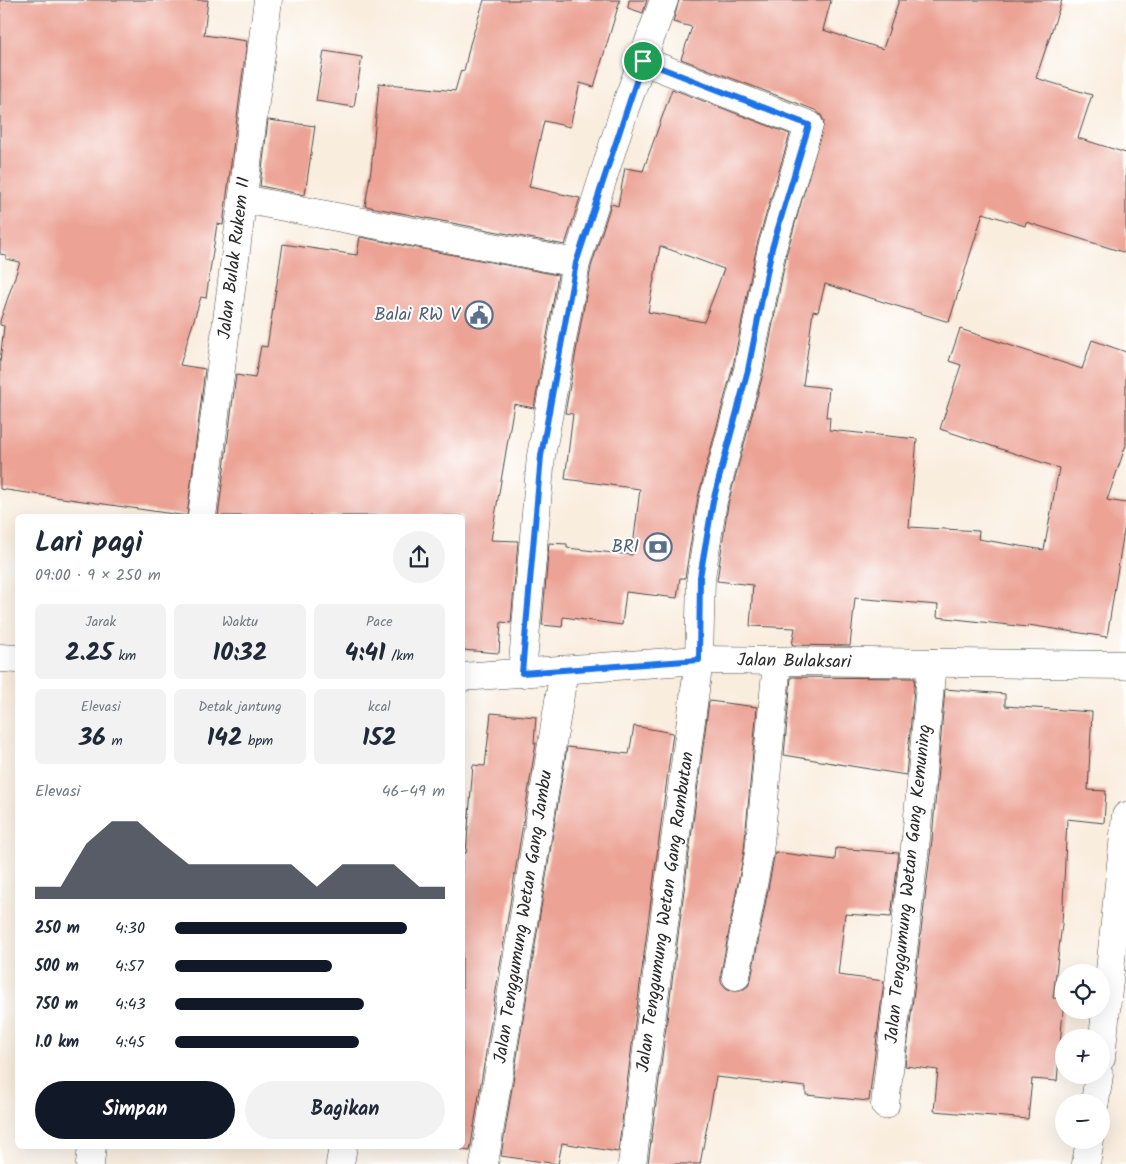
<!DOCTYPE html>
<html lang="id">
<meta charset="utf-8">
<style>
:root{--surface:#fff;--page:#f2f2f3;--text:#1f2937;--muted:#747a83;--accent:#111827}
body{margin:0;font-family:Kalam,sans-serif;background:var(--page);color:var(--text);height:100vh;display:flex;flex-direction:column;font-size:19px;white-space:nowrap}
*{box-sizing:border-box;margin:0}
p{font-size:16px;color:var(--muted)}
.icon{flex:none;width:28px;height:28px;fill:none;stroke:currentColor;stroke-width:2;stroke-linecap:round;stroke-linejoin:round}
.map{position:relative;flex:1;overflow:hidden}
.sheet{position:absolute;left:15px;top:514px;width:450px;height:635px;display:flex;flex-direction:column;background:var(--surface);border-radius:8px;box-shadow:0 5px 20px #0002}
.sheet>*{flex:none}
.controls{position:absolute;left:1055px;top:964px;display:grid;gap:10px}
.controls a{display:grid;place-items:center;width:55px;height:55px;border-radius:50%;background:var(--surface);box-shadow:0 5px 20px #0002;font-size:25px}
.pin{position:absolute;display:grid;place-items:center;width:42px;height:42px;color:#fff;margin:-21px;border:2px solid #fff;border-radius:50%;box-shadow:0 1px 5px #0007}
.round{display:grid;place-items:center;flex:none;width:52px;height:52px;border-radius:26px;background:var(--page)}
.overview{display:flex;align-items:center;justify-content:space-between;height:85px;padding:0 20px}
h1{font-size:28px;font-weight:800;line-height:38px}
.metrics{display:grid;grid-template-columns:repeat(3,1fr);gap:8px;height:85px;padding:5px 20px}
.metrics div{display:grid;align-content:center;border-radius:8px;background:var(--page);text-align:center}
.metrics b{font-size:25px;font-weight:800}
.metrics small{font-size:14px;font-weight:400}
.metrics p{font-size:14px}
.chart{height:140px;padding:10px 20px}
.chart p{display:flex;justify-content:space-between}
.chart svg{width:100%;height:90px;margin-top:5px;fill:var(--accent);opacity:.7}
.action{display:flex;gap:10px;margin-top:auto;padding:10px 20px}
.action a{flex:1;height:58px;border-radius:30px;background:var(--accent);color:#fff;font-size:20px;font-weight:800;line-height:58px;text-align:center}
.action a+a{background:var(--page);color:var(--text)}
ul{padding:0 20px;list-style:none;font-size:16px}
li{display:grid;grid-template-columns:80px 60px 1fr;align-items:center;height:38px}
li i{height:12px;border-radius:6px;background:var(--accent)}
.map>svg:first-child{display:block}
.building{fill:#eca395;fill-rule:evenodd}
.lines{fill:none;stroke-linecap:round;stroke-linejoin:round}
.minor-casing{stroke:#4a4846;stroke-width:29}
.tertiary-casing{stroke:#4a4846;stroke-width:29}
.minor{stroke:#fff;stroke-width:28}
.tertiary{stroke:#fff;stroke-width:28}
.route-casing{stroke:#fff;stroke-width:10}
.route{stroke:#1a73e8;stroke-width:6}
.labels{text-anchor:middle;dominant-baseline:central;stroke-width:4;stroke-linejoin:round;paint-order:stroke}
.street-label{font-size:18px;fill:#2b2b2b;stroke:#fff}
.service-label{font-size:18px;fill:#4e5e75;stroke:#fff;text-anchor:end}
</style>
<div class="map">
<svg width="1126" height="1164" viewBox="0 0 1126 1164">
<rect width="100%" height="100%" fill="#fff"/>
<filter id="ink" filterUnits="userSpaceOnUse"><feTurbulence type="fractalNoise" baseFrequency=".02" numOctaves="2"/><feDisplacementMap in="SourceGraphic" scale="10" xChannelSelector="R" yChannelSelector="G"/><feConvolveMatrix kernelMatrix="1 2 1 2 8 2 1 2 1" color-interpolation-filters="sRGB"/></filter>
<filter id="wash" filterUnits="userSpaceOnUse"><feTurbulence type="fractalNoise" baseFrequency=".0096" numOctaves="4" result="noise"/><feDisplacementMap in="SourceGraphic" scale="20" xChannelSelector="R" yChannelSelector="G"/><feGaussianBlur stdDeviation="1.12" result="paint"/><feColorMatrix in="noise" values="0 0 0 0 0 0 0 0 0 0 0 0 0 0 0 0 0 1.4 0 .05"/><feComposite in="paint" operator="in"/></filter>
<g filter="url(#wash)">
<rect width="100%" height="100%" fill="#f9edde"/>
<g id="blocks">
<!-- building -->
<path class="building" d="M 0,0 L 208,0 L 204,35 L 247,41 L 223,225 L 217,224 L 206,298 L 201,297 L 180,365 L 205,369 L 187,516 L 0,489 L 0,362 L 4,326 L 0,325 L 0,321 L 20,262 L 6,259 L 6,255 L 0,254 Z
M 484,0 L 620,0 L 594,87 L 580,83 L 570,127 L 544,121 L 529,187 L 580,198 L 565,245 L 365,206 L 371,170 L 379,83 L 455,91 L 461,70 L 464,71 L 470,44 Z
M 629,0 L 647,0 L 643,13 L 628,8 Z
M 679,0 L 831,0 L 823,30 L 883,49 L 899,0 L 1062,0 L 1036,78 L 1092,95 L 1078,138 L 1126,153 L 1126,253 L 1026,222 L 1025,226 L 983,213 L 949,322 L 825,284 L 818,312 L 813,311 L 803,385 L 829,388 L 826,417 L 830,417 L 829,430 L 917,439 L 909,527 L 979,531 L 978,539 L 1044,550 L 1059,468 L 940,429 L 961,365 L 949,361 L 960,329 L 1082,369 L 1092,340 L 1126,352 L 1126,445 L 1107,500 L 1126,503 L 1126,518 L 1107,637 L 1028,625 L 1027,627 L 937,617 L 938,605 L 855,598 L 850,646 L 792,645 L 795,628 L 750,626 L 753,585 L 717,581 L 728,504 L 763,374 L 787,252 L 824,122 L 821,115 L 815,110 L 681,59 L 692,27 L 673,22 Z
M 324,51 L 362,57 L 354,107 L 316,101 Z
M 672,89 L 790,134 L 757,245 L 733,366 L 698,497 L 685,578 L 680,578 L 677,598 L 626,592 L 622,625 L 563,617 L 562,627 L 542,625 L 549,543 L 567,544 L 567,548 L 632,555 L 640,489 L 565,479 L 573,414 L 565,413 L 591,267 L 611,204 L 618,206 L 625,168 L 643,171 ZM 660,246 L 724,269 L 704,322 L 648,312 Z
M 268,120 L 315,126 L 305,195 L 260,186 Z
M 360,237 L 558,275 L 534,408 L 514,404 L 491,540 L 518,541 L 511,623 L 501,622 L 499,653 L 462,650 L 462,516 L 218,516 L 236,375 L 255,378 L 261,346 L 267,347 L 283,244 L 357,255 Z
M 791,677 L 915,678 L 906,775 L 784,755 Z
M 945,689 L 1005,694 L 1005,706 L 1092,712 L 1088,790 L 1106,791 L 1104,823 L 1067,819 L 1062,924 L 1053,998 L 1064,999 L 1057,1081 L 1032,1079 L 1028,1119 L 934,1111 L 938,1070 L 905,1066 L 932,839 Z
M 709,701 L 757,707 L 744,851 L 721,973 L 721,982 L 726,988 L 733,991 L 741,991 L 748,986 L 751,979 L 775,852 L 835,860 L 836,848 L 899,853 L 891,917 L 845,914 L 838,975 L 884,981 L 869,1101 L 806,1095 L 806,1087 L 716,1077 L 700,1164 L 648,1164 Z
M 491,713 L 536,717 L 534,743 L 536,743 L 470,1151 L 462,1150 L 462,853 L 466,853 L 473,765 L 485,766 Z
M 634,726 L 673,733 L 618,1152 L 562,1143 L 558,1164 L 501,1156 L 567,747 L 629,754 Z"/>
</g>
</g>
<g filter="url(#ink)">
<use href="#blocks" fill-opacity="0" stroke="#4a4846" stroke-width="1"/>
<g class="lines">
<!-- minor casing -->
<g class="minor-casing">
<path id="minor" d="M 243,199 L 576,263
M 202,516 L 268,0
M 522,673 L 541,456 L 576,263 L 625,108 L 664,0
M 736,976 L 759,853 L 777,662
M 885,1105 L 916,838 L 932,663
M 90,1164 L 92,1146
M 340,1164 L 343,1146
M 484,1164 L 564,670
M 632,1164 L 699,660 L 701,577 L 713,501 L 748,370 L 772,248 L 809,125 L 643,61"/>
</g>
<!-- tertiary casing -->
<g class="tertiary-casing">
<path id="tertiary" d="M 0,658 L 18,659
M 462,677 L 699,660 L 1126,665
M 1101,1058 L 1126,816
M 1095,1102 L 1099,1075
M 1086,1164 L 1090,1140"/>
</g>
<!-- minor -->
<use href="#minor" class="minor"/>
<!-- tertiary -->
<use href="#tertiary" class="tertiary"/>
</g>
</g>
<g class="lines" filter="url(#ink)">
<!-- route casing -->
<g class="route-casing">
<path id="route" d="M 643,61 L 809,125 L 772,248 L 748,370 L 713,501 L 700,577 L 699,660 L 522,673 L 541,456 L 576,263 Z"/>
</g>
<!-- route -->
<use href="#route" class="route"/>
</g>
<!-- icons -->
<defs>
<g id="civic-ring" transform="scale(1.4375)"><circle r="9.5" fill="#fff" stroke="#5c6f8a" stroke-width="1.5"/><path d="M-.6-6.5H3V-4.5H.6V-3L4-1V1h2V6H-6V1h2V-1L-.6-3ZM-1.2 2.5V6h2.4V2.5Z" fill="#5c6f8a"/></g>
<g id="bank-ring" transform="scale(1.4375)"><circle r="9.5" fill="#fff" stroke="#5c6f8a" stroke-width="1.5"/><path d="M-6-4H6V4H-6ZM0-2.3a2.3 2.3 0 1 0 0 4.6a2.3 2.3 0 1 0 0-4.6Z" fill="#5c6f8a"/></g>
</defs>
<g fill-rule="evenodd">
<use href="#civic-ring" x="479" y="315"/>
<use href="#bank-ring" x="658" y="547"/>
</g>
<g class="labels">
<!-- street labels -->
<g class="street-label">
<text transform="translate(235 258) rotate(-83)">Jalan Bulak Rukem II</text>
<text transform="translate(794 662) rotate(1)">Jalan Bulaksari</text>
<text transform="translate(909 884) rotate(-84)">Jalan Tenggumung Wetan Gang Kemuning</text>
<text transform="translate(666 912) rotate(-82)">Jalan Tenggumung Wetan Gang Rambutan</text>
<text transform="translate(524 917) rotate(-81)">Jalan Tenggumung Wetan Gang Jambu</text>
</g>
<!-- service labels -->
<g class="service-label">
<text x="460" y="315">Balai RW V</text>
<text x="639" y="547">BRI</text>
</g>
</g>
</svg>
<div class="controls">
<a><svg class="icon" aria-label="locate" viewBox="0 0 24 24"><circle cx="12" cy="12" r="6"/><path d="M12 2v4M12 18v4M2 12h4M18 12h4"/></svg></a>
<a>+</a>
<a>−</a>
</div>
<div class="pin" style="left:643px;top:61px;background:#1e9e55"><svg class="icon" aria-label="arrive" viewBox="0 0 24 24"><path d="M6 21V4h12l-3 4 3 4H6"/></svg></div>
<section class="sheet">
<div class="overview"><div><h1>Lari pagi</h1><p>09:00 · 9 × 250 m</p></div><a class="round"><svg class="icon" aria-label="share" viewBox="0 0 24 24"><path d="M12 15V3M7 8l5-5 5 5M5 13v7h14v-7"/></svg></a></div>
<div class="metrics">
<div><p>Jarak</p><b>2.25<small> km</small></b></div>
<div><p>Waktu</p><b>10:32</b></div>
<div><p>Pace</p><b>4:41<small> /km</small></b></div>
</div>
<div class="metrics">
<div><p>Elevasi</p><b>36<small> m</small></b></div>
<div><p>Detak jantung</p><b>142<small> bpm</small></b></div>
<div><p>kcal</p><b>152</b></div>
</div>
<div class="chart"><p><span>Elevasi</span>46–49 m</p>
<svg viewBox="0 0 160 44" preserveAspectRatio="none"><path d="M0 44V38L10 38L20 17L30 6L40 6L50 17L60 27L70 27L80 27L90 27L100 27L110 38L120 27L130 27L140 27L150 38L160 38V44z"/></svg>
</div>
<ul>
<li><b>250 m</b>4:30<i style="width:86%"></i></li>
<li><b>500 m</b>4:57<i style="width:58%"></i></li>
<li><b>750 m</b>4:43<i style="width:70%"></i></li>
<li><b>1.0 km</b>4:45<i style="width:68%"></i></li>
</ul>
<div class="action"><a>Simpan</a><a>Bagikan</a></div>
</section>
</div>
